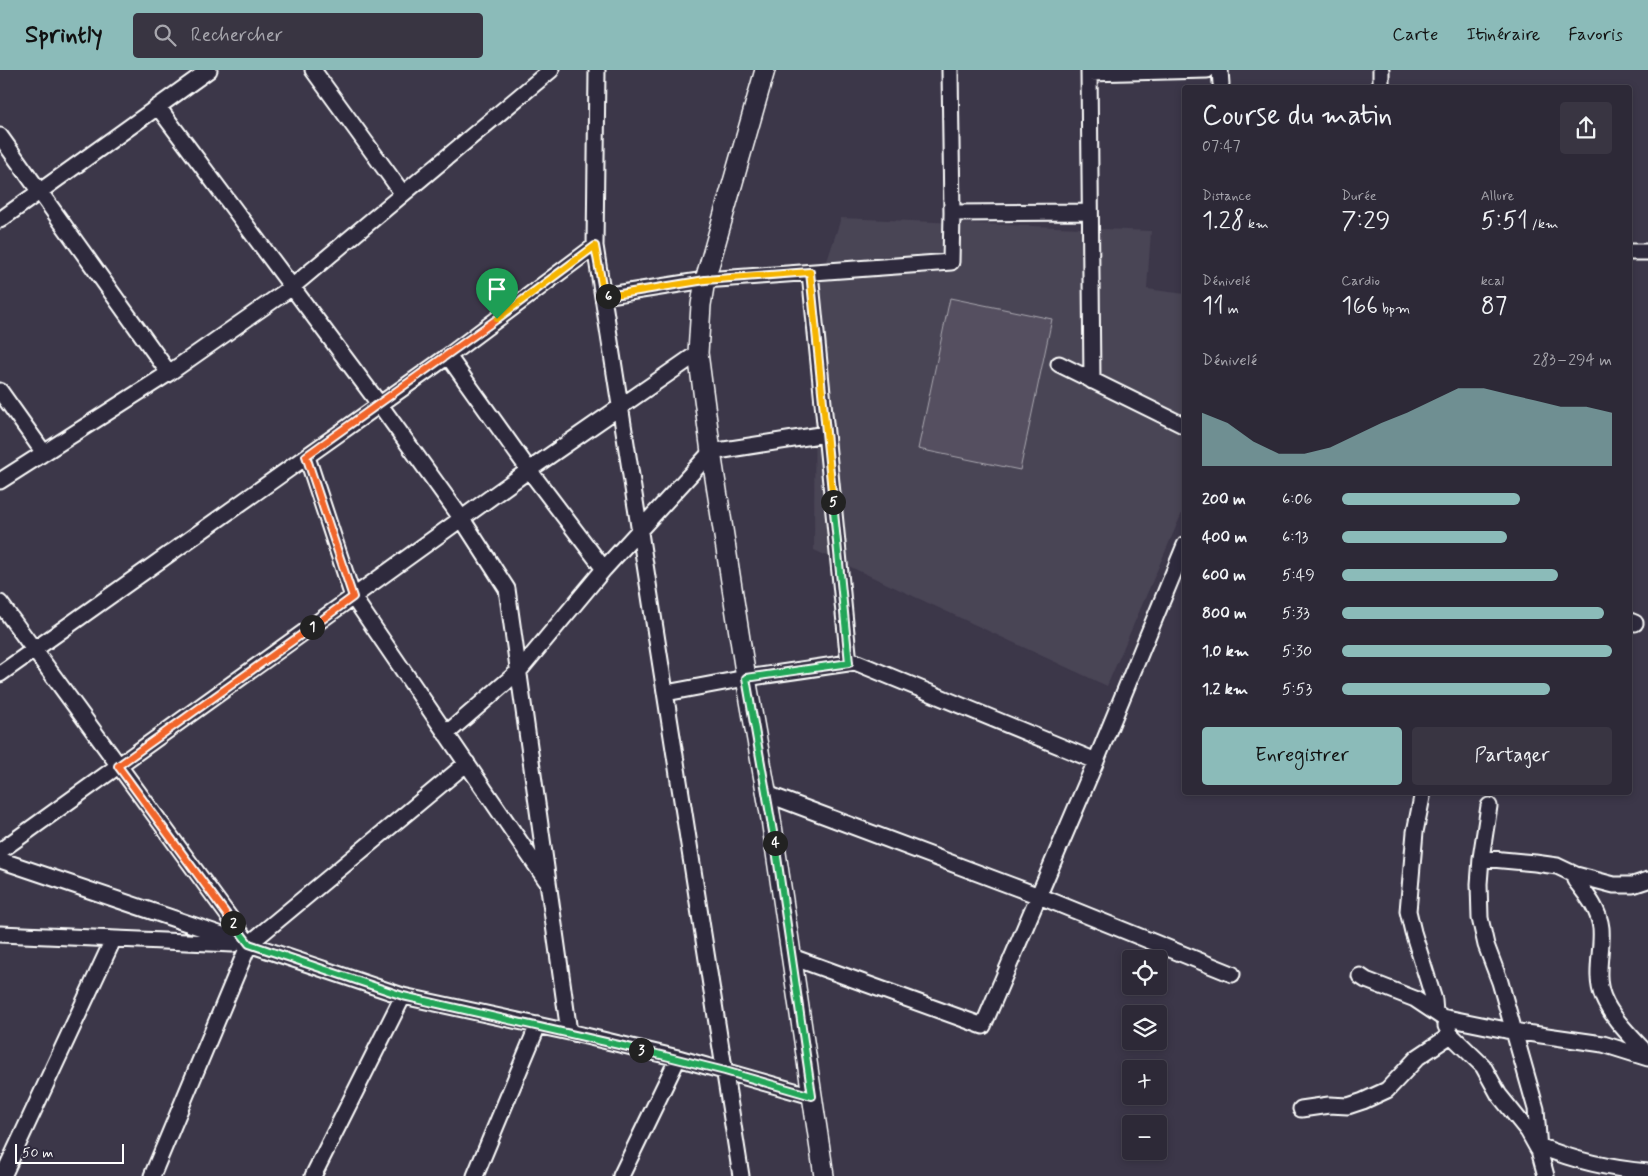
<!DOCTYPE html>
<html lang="fr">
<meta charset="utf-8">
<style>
:root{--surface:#2d2937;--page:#393542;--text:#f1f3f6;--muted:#a7a6ad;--line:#484552;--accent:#8bbbb9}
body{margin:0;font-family:Mynerve,sans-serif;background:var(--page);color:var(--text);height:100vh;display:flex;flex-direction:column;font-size:19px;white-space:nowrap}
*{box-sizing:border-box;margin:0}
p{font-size:16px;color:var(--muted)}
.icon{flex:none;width:28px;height:28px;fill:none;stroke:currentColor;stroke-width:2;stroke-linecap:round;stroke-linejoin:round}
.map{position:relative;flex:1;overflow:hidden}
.drawer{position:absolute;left:1182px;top:15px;width:450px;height:710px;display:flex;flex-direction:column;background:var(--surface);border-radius:5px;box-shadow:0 2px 8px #0003,0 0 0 1px var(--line)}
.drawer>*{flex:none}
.controls{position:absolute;left:1122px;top:880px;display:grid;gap:10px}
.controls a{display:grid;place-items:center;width:45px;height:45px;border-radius:5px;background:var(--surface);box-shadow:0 2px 8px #0003,0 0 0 1px var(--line);font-size:25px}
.scale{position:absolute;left:15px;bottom:12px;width:109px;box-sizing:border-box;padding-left:5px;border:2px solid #fff;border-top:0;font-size:14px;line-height:18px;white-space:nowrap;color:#fff;-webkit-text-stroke:4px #2f2a3d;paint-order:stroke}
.pin{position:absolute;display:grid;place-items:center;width:42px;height:42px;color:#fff;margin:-51px -21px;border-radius:50% 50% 50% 0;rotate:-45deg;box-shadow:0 0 5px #0007}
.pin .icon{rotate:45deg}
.km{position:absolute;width:25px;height:25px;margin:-12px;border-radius:50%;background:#222;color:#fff;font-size:14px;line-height:25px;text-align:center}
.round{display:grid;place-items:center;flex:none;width:52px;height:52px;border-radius:5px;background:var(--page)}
.headline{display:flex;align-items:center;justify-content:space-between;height:85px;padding:0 20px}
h1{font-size:28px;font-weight:600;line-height:38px}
.metrics{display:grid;grid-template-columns:repeat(3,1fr);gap:8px;height:85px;padding:5px 20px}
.metrics div{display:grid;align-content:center}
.metrics b{font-size:25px;font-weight:600}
.metrics small{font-size:14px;font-weight:400}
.metrics p{font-size:14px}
.chart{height:140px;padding:10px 20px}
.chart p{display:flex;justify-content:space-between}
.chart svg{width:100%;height:90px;margin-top:5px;fill:var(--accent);opacity:.7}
.cta{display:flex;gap:10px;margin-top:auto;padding:10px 20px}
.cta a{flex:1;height:58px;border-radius:5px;background:var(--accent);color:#111;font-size:20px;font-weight:600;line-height:58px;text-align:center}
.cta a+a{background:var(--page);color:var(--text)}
ul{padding:0 20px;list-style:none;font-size:16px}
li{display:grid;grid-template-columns:80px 60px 1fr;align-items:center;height:38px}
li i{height:12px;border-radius:6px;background:var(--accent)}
header{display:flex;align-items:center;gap:30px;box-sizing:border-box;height:70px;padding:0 25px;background:var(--accent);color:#111}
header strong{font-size:24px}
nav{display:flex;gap:28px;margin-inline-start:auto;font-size:18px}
.search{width:350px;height:45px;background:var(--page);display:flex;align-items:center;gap:12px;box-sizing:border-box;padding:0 18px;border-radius:5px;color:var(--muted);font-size:19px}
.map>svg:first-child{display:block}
.built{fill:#494455}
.green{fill:#555060;stroke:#aaa8b0}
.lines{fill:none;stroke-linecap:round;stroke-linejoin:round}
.minor-casing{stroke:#fff;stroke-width:19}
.tertiary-casing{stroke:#fff;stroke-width:22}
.minor{stroke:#2f2a3d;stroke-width:15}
.tertiary{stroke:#2f2a3d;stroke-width:19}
.split-1-casing{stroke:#fff;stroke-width:10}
.split-2-casing{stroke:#fff;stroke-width:10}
.split-3-casing{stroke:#fff;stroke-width:10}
.split-4-casing{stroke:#fff;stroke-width:10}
.split-5-casing{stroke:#fff;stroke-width:10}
.split-6-casing{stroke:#fff;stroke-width:10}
.split-7-casing{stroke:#fff;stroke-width:10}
.split-1{stroke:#f0652b;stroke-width:6}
.split-2{stroke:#f0652b;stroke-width:6}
.split-3{stroke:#22a559;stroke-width:6}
.split-4{stroke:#22a559;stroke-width:6}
.split-5{stroke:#22a559;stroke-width:6}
.split-6{stroke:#f5b400;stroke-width:6}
.split-7{stroke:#f5b400;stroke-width:6}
</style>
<header>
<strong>Sprintly</strong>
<div class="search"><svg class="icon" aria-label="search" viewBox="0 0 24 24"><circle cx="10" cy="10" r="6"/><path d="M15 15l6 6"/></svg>Rechercher</div>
<nav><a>Carte</a><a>Itinéraire</a><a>Favoris</a></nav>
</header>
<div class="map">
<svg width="1648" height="1106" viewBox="0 0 1648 1106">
<rect width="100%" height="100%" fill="#3c3749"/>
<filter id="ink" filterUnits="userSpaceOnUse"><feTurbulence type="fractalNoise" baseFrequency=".02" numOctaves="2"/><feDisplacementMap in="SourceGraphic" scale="10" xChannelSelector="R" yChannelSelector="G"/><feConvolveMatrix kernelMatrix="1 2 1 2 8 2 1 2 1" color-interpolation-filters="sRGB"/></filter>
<g filter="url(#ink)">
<!-- built -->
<path class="built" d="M 841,148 L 1151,161 L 1147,219 L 1185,224 L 1185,436 L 1107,616 L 814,480 L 815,228 Z"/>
<!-- green -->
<path class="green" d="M 950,228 L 1052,249 L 1020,400 L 918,379 Z"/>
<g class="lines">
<!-- minor casing -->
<g class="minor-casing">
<path id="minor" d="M 313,0 L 403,124
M 597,0 L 595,176 L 741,1106
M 1089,0 L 1092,311
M 1220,0 L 1221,14
M 1089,3 L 1207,0
M 1381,18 L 1381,0
M 158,37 L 380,335 L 462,449 L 507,519 L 569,962
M 0,66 L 169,303
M 952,143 L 1090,142
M 0,150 L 209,0
M 1630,182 L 1648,182
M 810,203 L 849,593
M 603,226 L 705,210 L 951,192 L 952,143 L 950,0
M 448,286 L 529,400 L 604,499
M 1059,294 L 1185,356
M 0,321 L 44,383
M 307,387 L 353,527 L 546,810
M 0,411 L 169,303 L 292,217 L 551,0
M 0,533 L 249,874
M 1630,551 L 1635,553
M 0,604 L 448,286 L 595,176
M 666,623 L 746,608 L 855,592 L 1096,691
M 446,664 L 519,601 L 604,499 L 711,382 L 826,364
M 1423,722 L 1415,762 L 1408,841 L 1413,862 L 1434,930 L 1435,942
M 767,724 L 1039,826 L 1232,904
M 1489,736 L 1481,788 L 1479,814 L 1480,848 L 1486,875 L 1500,912 L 1536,1039 L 1539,1080 L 1546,1106
M 0,781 L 529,400 L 698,283
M 1481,788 L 1535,793 L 1557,796 L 1576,805 L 1614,815 L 1633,815 L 1648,810
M 0,790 L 403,926 L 569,962 L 678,988 L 812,1026
M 1576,805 L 1575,810 C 1586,824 1599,839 1601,858 C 1603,880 1594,905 1603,927 C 1612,949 1632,967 1648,985
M 0,864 L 233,874
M 792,887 L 983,956 L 1096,691 L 1185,475
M 1360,906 L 1366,910 L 1415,929 L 1442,947 L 1506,960 L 1603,974 L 1648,988
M 1446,956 L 1451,965 L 1483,996 L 1499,1025 L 1528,1061 L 1538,1079
M 1301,1039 L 1329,1035 L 1348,1036 L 1363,1031 L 1387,1020 L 1418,987 L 1451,965
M 1539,1076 C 1573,1090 1611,1099 1648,1102
M 3,1106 L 113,870
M 152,1106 L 249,874 L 467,693
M 313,1106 L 403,926
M 475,1106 L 538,955
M 621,1106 L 678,988"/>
</g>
<!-- tertiary casing -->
<g class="tertiary-casing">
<path id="tertiary" d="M 765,0 L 705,210 L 701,235 L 698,283 L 711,382 L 746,608 L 771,749 L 824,1106"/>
</g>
<!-- minor -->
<use href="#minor" class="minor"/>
<!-- tertiary -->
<use href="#tertiary" class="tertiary"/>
</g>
</g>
<g class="lines" filter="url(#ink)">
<!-- split-1 casing -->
<g class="split-1-casing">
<path id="split-1" d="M 312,557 L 353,527 L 306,386 L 497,249"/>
</g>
<!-- split-2 casing -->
<g class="split-2-casing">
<path id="split-2" d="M 233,853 L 118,696 L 312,557"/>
</g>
<!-- split-3 casing -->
<g class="split-3-casing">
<path id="split-3" d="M 233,853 L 249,874 L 403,926 L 641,980"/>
</g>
<!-- split-4 casing -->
<g class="split-4-casing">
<path id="split-4" d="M 641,980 L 725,1001 L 812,1026 L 775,773"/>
</g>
<!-- split-5 casing -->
<g class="split-5-casing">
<path id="split-5" d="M 775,773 L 746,608 L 849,593 L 833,432"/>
</g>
<!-- split-6 casing -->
<g class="split-6-casing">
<path id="split-6" d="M 608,226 L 705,210 L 810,202 L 833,432"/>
</g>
<!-- split-7 casing -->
<g class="split-7-casing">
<path id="split-7" d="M 497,249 L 595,176 L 604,226 L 608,226"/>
</g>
<!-- split-1 -->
<use href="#split-1" class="split-1"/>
<!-- split-2 -->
<use href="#split-2" class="split-2"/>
<!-- split-3 -->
<use href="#split-3" class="split-3"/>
<!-- split-4 -->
<use href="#split-4" class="split-4"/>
<!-- split-5 -->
<use href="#split-5" class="split-5"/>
<!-- split-6 -->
<use href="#split-6" class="split-6"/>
<!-- split-7 -->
<use href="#split-7" class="split-7"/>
</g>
</svg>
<div class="controls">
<a><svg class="icon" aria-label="locate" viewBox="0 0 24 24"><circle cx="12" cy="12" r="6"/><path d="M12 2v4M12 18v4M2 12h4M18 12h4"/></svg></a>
<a><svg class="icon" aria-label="layers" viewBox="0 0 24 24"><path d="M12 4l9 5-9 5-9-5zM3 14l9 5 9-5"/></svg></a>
<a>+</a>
<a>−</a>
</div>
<div class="scale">50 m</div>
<div class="pin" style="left:497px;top:249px;background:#1e9e55"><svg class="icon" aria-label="arrive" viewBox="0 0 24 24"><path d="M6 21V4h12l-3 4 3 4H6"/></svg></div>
<b class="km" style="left:312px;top:557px">1</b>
<b class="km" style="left:233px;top:853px">2</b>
<b class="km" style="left:641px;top:980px">3</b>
<b class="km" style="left:775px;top:773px">4</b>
<b class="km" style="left:833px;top:432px">5</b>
<b class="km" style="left:608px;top:226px">6</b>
<section class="drawer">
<div class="headline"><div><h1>Course du matin</h1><p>07:47</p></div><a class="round"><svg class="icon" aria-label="share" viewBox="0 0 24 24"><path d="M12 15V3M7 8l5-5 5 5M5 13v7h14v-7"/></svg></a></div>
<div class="metrics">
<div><p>Distance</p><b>1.28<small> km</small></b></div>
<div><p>Durée</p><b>7:29</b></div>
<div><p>Allure</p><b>5:51<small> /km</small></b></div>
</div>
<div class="metrics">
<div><p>Dénivelé</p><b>11<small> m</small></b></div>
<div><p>Cardio</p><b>166<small> bpm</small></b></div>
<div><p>kcal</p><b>87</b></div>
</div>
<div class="chart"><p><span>Dénivelé</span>283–294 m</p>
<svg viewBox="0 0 160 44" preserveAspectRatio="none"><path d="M0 44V18L10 23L20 32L30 38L40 38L50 35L60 29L70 23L80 18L90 12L100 6L110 6L120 9L130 12L140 15L150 15L160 18V44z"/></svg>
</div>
<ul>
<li><b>200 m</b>6:06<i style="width:66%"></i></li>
<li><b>400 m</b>6:13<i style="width:61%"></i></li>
<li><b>600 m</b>5:49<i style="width:80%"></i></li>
<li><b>800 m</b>5:33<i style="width:97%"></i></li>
<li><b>1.0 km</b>5:30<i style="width:100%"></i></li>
<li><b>1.2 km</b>5:53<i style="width:77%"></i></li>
</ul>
<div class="cta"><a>Enregistrer</a><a>Partager</a></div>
</section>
</div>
